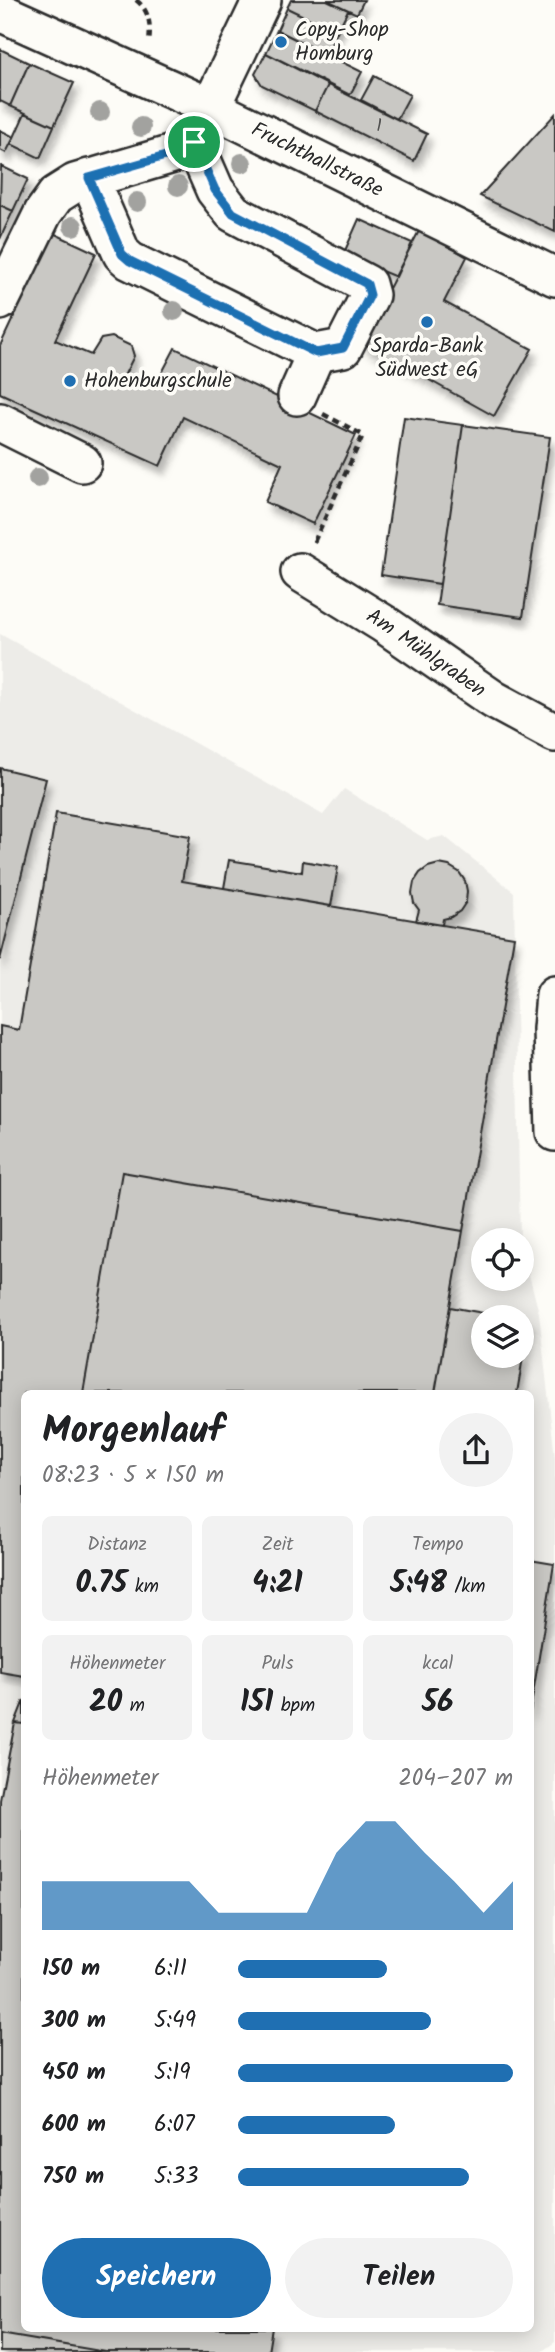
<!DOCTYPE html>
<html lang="de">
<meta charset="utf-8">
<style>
:root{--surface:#fff;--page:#f2f2f2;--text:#202124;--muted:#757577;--accent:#1f6fb2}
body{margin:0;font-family:Kalam,sans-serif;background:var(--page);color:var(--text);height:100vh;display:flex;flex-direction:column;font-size:26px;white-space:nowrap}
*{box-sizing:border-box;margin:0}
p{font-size:23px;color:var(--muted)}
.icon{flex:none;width:38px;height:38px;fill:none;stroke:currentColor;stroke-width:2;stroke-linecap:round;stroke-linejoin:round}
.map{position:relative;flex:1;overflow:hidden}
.panel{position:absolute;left:21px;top:1390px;width:513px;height:942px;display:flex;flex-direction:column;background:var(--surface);border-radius:10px;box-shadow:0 4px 18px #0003}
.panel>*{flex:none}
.controls{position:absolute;left:471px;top:1228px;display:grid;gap:14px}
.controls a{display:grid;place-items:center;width:63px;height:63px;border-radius:50%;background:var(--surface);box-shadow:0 4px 18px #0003;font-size:35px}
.pin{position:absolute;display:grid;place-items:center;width:60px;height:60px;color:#fff;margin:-30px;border:4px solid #fff;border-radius:50%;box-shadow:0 2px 7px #0007}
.round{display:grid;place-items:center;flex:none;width:74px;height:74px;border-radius:37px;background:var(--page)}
.overview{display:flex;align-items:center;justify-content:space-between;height:119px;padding:0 21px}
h1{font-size:38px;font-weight:800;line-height:52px}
.figures{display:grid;grid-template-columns:repeat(3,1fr);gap:10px;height:119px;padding:7px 21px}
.figures div{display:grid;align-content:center;border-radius:10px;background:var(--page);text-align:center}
.figures b{font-size:30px;font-weight:800}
.figures small{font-size:19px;font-weight:400}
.figures p{font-size:19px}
.chart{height:196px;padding:14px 21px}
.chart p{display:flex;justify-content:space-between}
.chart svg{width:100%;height:126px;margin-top:7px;fill:var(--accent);opacity:.7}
.action{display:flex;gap:14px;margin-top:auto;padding:14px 21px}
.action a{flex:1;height:80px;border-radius:42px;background:var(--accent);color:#fff;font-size:28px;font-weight:800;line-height:80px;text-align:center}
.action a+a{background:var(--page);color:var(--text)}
ul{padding:0 21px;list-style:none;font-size:23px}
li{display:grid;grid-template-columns:112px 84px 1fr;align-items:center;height:52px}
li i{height:18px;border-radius:9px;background:var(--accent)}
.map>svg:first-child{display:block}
.built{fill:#edece8;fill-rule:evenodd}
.building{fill:#c9c8c4;stroke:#2b2b2b;stroke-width:2;filter:url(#shadow)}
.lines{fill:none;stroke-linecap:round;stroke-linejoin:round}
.street-casing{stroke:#2b2b2b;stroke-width:42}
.path{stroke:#2b2b2b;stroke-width:4.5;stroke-dasharray:7 5;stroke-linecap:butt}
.street{stroke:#fdfcf7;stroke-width:37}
.tree{fill:#a2a29f}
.route-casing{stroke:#fff;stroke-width:14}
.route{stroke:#1f6fb2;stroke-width:9}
.poi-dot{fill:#1f6fb2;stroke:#fdfcf7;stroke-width:2.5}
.labels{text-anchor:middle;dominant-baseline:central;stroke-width:7;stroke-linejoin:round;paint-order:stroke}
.number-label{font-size:18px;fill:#525251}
.poi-label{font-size:21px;fill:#2b2b2b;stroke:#fdfcf7;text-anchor:start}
.street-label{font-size:21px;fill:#2b2b2b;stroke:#fdfcf7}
</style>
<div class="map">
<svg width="555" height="2352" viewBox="0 0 555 2352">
<defs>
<filter id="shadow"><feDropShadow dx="4.5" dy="8" stdDeviation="3.5" flood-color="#0004"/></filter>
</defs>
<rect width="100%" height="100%" fill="#fdfcf7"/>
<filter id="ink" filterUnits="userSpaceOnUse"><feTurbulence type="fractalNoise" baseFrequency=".0143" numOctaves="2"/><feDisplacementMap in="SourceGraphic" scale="14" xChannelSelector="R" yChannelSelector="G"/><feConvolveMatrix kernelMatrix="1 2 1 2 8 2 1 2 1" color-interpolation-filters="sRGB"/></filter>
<g filter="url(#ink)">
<!-- built -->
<path class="built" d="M 0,634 L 323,815 L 344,789 L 427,840 L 444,836 L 514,892 L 520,1241 L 483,1241 L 483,1279 L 522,1279 L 522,1247 L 539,1313 L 555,1458 L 555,2342 L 541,2352 L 0,2352 ZM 483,1318 L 522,1318 L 522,1356 L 483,1356 ZM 24,1393 L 530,1393 L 530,2328 L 24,2328 Z"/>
<!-- building -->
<path class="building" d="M 291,0 L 327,0 L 348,10 L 337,32 L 287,8 Z
M 327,0 L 364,0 L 357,14 Z
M 287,8 L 337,32 L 326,55 L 277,30 Z
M 277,30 L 362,72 L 350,95 L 266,53 Z
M 0,49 L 29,63 L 10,106 L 0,101 Z
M 266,53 L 328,85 L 315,111 L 262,85 L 255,74 Z
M 29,63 L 74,83 L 54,126 L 10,106 Z
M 374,76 L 410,95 L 397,119 L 361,100 Z
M 328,85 L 427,134 L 414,161 L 315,111 Z
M 25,113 L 54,126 L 40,158 L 11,144 Z
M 555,114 L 555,232 L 480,196 Z
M 0,130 L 14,137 L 6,153 L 0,150 Z
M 1,166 L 28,179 L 13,211 L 0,205 Z
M 0,205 L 13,211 L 0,239 Z
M 359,219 L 412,243 L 396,277 L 343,255 Z
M 420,229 L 467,257 L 444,302 L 532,349 L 494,416 L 361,342 Z
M 53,233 L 96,253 L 55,340 L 91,355 L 101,339 L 112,337 L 131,346 L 134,356 L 125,374 L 154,388 L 175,348 L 356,435 L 313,524 L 265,502 L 282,464 L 183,417 L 160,466 L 0,393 L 0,346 Z
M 404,417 L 463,425 L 440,584 L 381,575 Z
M 463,425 L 550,437 L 523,617 L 437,605 Z
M 0,768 L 46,779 L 0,960 Z
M 56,813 L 190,836 L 182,881 L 514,937 L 463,1231 L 122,1172 L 83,1393 L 24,1393 L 24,1676 L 0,1672 L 0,1026 L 19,1030 Z
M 229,860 L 302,872 L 303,861 L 338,867 L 331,906 L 224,888 Z
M 439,864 L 449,866 L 459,872 L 465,881 L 467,891 L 466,902 L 460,911 L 451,917 L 443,919 L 442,925 L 416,921 L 419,910 L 414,903 L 412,893 L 414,882 L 420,873 L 428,867 Z
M 122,1172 L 463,1231 L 435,1393 L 83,1393 Z
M 450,1307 L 511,1318 L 483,1318 L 483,1356 L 522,1356 L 522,1319 L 529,1321 L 517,1393 L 435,1393 Z
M 530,1560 L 554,1564 L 530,1712 Z
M 24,1700 L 24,1724 L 15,1723 Z
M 15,1723 L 24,1724 L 24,2328 L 272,2328 L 268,2352 L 106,2352 L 0,2334 L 0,1800 Z
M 0,2334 L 106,2352 L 0,2352 Z"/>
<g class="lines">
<!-- street casing -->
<g class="street-casing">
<g id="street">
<path id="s1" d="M 0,12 L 210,107 L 555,277"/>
<path d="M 89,178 L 122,254 L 130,261 L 316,353 L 343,348 L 370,295 L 367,284 L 233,213 L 215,190 L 194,142"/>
<path d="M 0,301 L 43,213 L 56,195 L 75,183 L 176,153 L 194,142 L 262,0"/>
<path d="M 297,396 L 316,353"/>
<path d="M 0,422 L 82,463"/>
<path id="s2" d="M 300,572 L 384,624 L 494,700 L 555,733"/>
<path d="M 555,995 L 552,1029 L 555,1132"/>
</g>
</g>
<!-- path -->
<path class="path" d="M 136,0 C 150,11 151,26 149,43
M 314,542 L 363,435 L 323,414"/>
<!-- street -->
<use href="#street" class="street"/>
</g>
<!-- trees -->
<g class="tree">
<circle cx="100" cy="112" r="10"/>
<circle cx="141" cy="127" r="10"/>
<circle cx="242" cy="163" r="10"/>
<circle cx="178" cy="186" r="10"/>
<circle cx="137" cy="202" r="10"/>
<circle cx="73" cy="226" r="10"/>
<circle cx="174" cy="311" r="10"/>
<circle cx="38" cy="478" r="10"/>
</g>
</g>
<g class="lines" filter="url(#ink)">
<!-- route casing -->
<g class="route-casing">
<path id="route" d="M 194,142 L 215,190 L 233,213 L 367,284 L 370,295 L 343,348 L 316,353 L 130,261 L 122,254 L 89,178 L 176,153 Z"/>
</g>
<!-- route -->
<use href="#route" class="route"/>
</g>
<!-- markers -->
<g class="poi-dot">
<circle cx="281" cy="42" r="7"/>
<circle cx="427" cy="322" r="7"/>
<circle cx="70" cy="381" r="7"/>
</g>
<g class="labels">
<!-- number labels -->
<g class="number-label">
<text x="379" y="126">1</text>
</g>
<!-- poi labels -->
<g class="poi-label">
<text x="295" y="30">Copy-Shop<tspan x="295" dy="24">Homburg</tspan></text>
<text x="427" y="346" text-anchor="middle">Sparda-Bank<tspan x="427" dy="24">Südwest eG</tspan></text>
<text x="84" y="381">Hohenburgschule</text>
</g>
<!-- street labels -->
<g class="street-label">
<text stroke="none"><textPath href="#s1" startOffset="350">Fruchthallstraße</textPath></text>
<text stroke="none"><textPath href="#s2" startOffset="150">Am Mühlgraben</textPath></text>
</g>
</g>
</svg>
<div class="controls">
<a><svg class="icon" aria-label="locate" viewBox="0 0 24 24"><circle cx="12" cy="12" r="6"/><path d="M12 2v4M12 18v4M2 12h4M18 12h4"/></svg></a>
<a><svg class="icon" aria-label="layers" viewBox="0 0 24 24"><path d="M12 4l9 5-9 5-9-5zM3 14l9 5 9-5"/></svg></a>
</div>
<div class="pin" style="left:194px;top:142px;background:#1e9e55"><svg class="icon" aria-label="arrive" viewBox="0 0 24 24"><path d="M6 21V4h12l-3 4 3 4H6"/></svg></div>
<section class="panel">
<div class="overview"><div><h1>Morgenlauf</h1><p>08:23 · 5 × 150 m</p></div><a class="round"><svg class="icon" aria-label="share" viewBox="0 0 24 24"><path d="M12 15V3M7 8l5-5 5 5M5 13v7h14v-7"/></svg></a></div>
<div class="figures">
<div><p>Distanz</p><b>0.75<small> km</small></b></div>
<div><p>Zeit</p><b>4:21</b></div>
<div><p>Tempo</p><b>5:48<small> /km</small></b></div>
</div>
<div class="figures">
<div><p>Höhenmeter</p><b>20<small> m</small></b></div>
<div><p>Puls</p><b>151<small> bpm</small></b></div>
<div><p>kcal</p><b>56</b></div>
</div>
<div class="chart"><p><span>Höhenmeter</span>204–207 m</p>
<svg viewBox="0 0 160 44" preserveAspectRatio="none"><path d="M0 44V27L10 27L20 27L30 27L40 27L50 27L60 38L70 38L80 38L90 38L100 17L110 6L120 6L130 17L140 27L150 38L160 27V44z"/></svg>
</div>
<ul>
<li><b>150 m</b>6:11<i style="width:54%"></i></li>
<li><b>300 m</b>5:49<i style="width:70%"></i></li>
<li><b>450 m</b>5:19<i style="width:100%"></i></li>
<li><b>600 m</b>6:07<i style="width:57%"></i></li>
<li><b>750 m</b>5:33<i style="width:84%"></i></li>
</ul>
<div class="action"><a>Speichern</a><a>Teilen</a></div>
</section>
</div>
